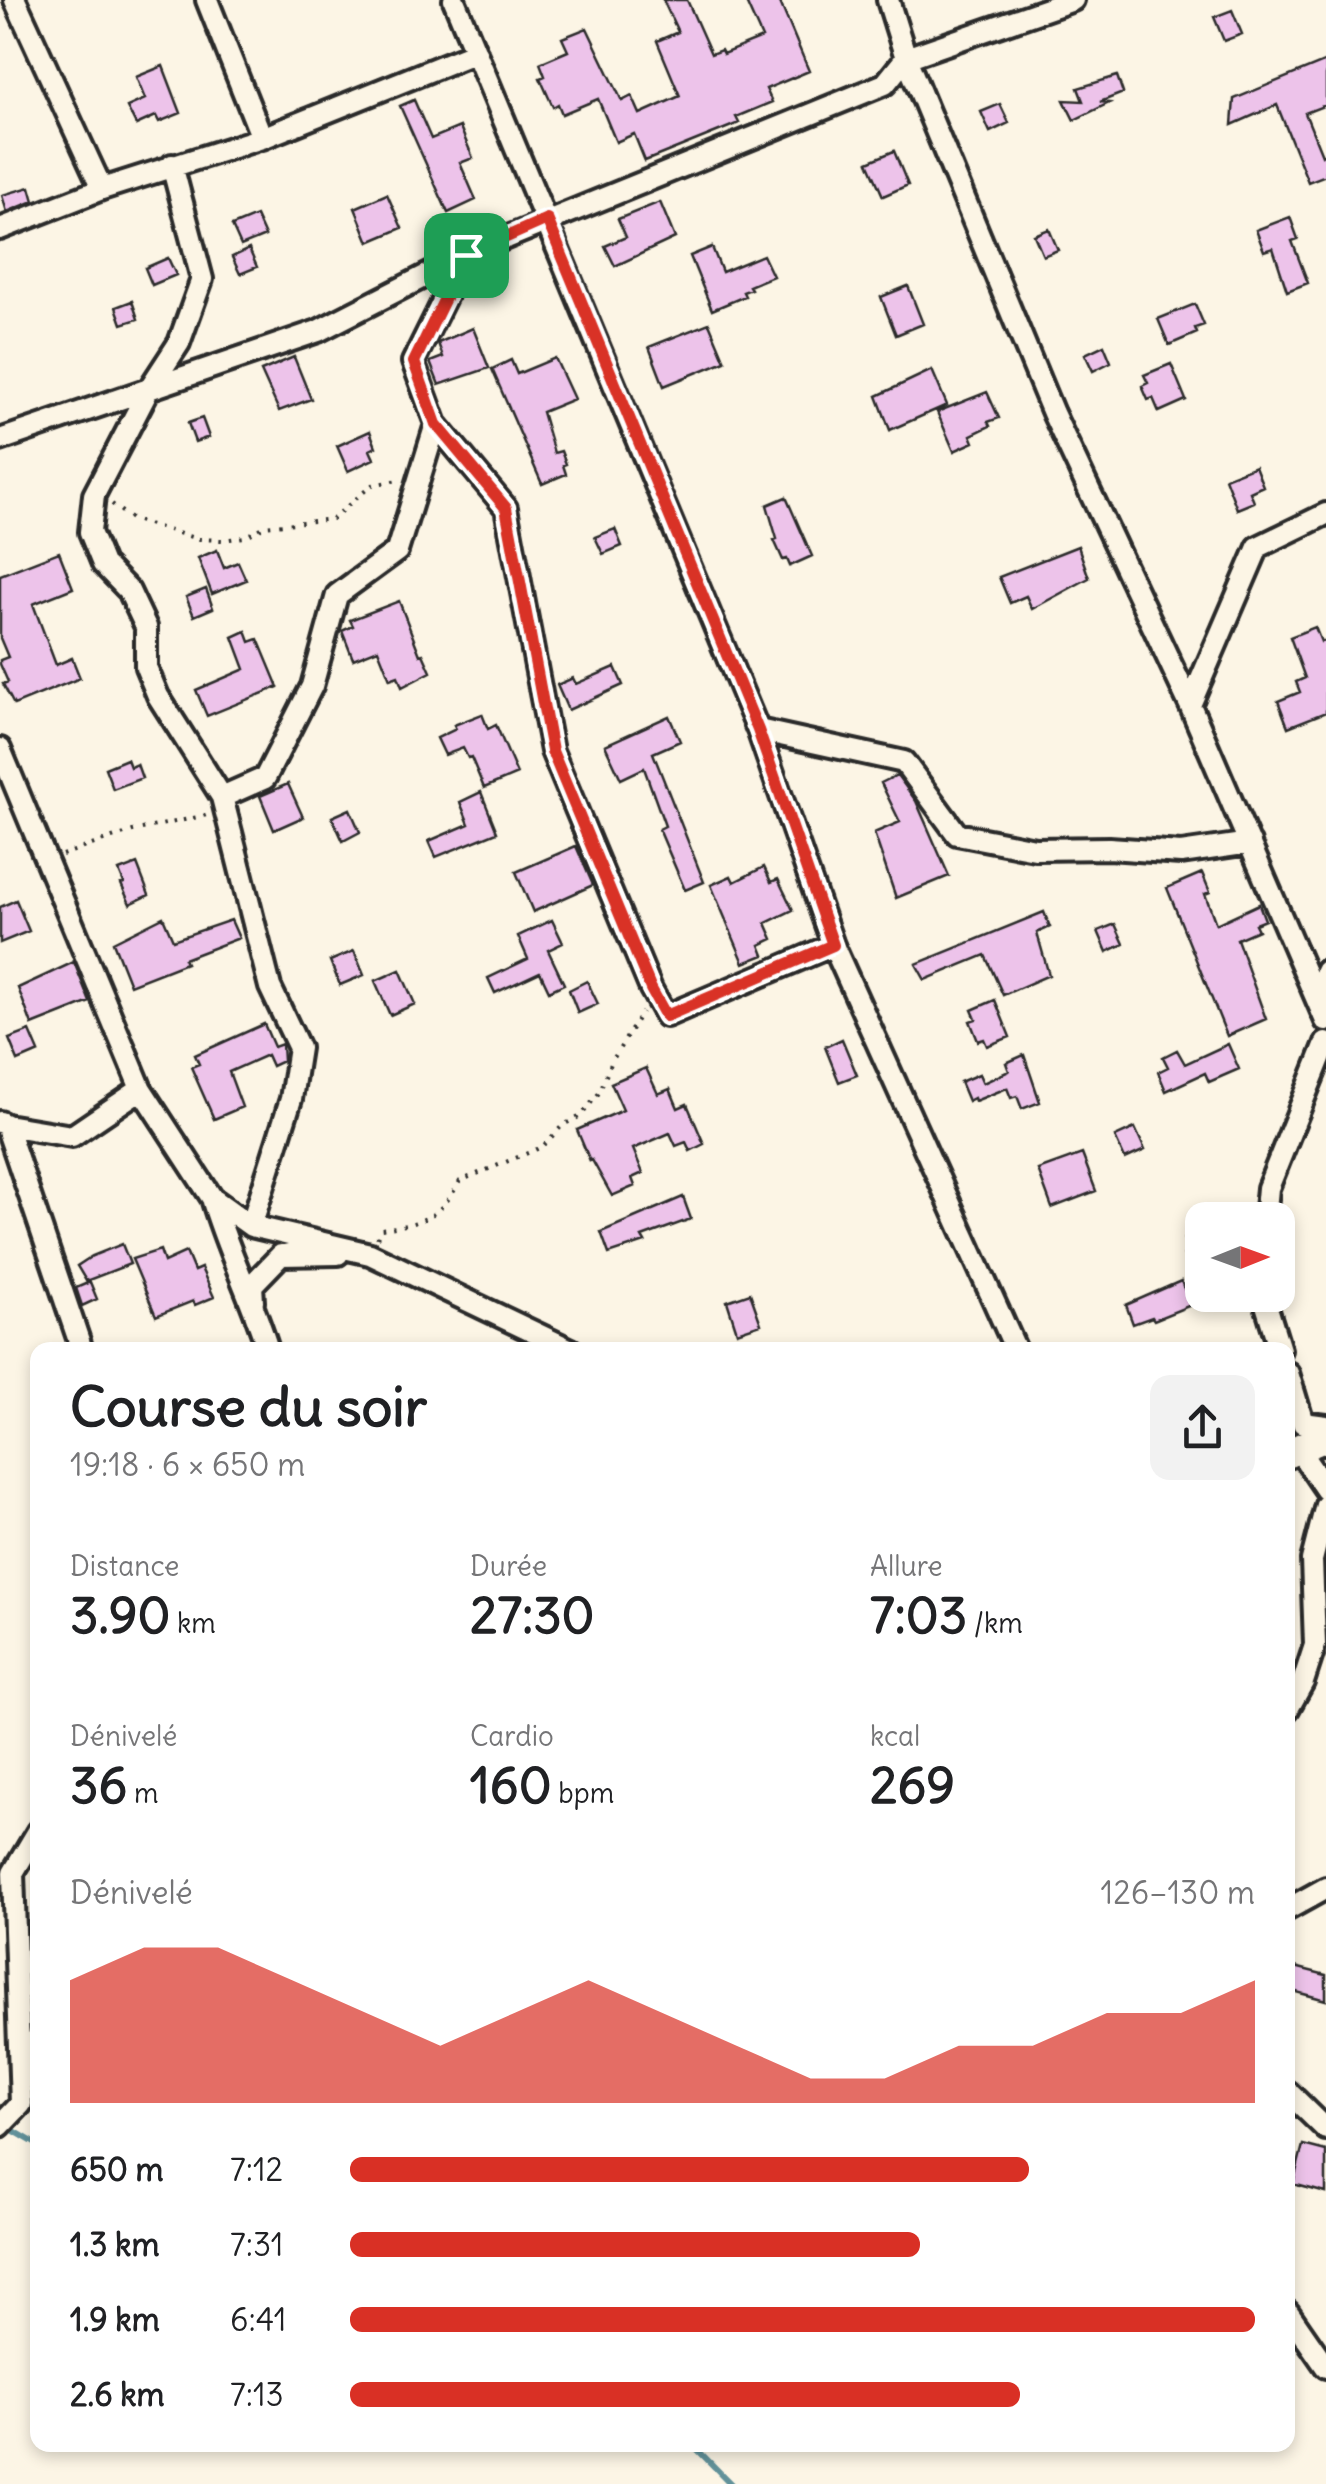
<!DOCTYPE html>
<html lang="fr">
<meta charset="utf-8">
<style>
:root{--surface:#fff;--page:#f2f2f2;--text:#202124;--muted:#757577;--accent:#d93025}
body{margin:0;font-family:Delius,sans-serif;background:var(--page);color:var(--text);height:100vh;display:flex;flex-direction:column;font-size:38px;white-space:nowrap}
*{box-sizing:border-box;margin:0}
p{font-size:32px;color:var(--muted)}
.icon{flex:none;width:55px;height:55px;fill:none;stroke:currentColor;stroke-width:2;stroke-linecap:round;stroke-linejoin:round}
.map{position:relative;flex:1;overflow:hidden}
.drawer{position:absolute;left:30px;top:1342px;width:1265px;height:1110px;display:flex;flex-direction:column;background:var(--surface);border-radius:20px;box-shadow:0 5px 15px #0003}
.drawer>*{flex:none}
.needle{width:65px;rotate:89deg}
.buttons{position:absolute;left:1185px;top:1202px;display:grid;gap:20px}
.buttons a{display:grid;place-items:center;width:110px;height:110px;border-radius:20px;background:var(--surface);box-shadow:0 5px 15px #0003;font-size:50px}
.pin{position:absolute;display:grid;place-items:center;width:85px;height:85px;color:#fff;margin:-42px;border-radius:20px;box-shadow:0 5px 15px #0006}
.round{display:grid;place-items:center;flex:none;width:105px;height:105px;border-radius:20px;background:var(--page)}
.headline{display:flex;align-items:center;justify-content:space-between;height:170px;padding:0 40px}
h1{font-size:55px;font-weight:700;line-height:75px}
.figures{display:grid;grid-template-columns:repeat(3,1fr);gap:15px;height:170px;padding:10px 40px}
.figures div{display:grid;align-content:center}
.figures b{font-size:50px;font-weight:700}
.figures small{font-size:28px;font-weight:400}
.figures p{font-size:28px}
.chart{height:280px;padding:20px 40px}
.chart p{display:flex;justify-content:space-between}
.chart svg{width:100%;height:180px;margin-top:10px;fill:var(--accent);opacity:.7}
ul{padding:0 40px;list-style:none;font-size:32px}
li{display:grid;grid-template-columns:160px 120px 1fr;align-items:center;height:75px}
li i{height:25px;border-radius:12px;background:var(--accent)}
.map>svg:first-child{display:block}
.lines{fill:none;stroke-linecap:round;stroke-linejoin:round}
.stream{stroke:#62929a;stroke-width:6}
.building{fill:#edc3ea;stroke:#2b2b2b;stroke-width:2.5}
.street-casing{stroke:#2b2b2b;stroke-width:28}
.secondary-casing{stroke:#2b2b2b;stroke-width:35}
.path{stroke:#2b2b2b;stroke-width:4;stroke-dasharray:2.5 8;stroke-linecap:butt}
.street{stroke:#fcf5e5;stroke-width:20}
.secondary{stroke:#fcf5e5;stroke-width:28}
.route-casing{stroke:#fff;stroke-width:20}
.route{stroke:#d93025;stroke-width:12}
</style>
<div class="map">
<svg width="1326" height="2484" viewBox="0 0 1326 2484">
<rect width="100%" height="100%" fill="#fcf5e5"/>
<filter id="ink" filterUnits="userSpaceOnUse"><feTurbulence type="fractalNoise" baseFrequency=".01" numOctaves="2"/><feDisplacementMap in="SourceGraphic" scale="20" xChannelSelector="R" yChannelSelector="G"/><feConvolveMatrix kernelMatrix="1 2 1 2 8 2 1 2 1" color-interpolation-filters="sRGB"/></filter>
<g filter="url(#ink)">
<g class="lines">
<!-- stream -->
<path class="stream" d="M 4,2125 L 38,2145
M 693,2445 L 731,2484"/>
</g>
<!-- building -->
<path class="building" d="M 663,0 L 687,0 L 711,54 L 721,50 L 723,54 L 762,38 L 745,0 L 779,0 L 809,71 L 766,89 L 772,102 L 736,117 L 739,123 L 645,161 L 634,134 L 616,142 L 598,99 L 562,114 L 558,104 L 553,107 L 540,78 L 545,76 L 540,63 L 568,51 L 562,38 L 587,28 L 622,101 L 632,96 L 640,114 L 680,96 L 657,41 L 678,32 Z
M 1232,10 L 1242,34 L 1224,41 L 1214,17 Z
M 1326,61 L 1326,105 L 1305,113 L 1322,155 L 1326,153 L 1326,175 L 1308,182 L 1277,105 L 1232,125 L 1234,99 Z
M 163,66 L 181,113 L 159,122 L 156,116 L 136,125 L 127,107 L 145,99 L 136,77 Z
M 1117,76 L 1123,93 L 1100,102 L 1109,103 L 1074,120 L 1064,100 L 1083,101 L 1078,88 Z
M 414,100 L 431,139 L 460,127 L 473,158 L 460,163 L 476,200 L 448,213 L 400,106 Z
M 1000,104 L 1009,123 L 990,132 L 981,112 Z
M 894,151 L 908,185 L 883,196 L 868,162 Z
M 30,187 L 34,201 L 7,212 L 2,195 Z
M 387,194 L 402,228 L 369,242 L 355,208 Z
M 660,202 L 675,238 L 615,266 L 605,246 L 626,237 L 618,219 Z
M 256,216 L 265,236 L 241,246 L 232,226 Z
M 1290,217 L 1298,239 L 1292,241 L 1308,283 L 1287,291 L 1273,248 L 1264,251 L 1256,230 Z
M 1049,229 L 1058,250 L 1043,256 L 1034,235 Z
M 712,247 L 722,272 L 763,255 L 773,276 L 749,286 L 751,289 L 743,292 L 745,296 L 712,310 L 690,256 Z
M 249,249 L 257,267 L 240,274 L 232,257 Z
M 168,258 L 176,275 L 152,285 L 145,268 Z
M 908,286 L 923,324 L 896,335 L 881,297 Z
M 132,301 L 138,319 L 122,324 L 116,307 Z
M 1195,304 L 1204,325 L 1195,328 L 1197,333 L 1169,345 L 1158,319 Z
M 709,323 L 725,361 L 664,386 L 649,347 Z
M 473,328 L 489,368 L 439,385 L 430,362 L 443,357 L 438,343 Z
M 1104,345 L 1111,362 L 1093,371 L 1085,354 Z
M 294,357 L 311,399 L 279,411 L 261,371 Z
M 555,358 L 574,399 L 542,412 L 554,453 L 561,451 L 566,464 L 563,465 L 566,474 L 542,484 L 492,369 L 511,360 L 517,374 Z
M 1171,364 L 1186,400 L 1159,412 L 1153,398 L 1148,400 L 1142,386 L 1148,383 L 1144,375 Z
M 932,370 L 947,405 L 890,430 L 877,396 Z
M 987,392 L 999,418 L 988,422 L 990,426 L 971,435 L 974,442 L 954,451 L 937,412 Z
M 202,418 L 209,437 L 195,442 L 188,423 Z
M 370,431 L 376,447 L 370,450 L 374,459 L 348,471 L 337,446 Z
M 1255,466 L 1263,486 L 1250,492 L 1254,502 L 1237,509 L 1225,478 Z
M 786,497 L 812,556 L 790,566 L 787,559 L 783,560 L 774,540 L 777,539 L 767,505 Z
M 615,529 L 622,546 L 603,554 L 595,537 Z
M 1078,546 L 1089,578 L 1032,609 L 1026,596 L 1010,603 L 999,577 Z
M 217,550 L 224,568 L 238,562 L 246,580 L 212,594 L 198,558 Z
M 59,552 L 73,588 L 33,604 L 56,665 L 72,658 L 80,678 L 14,705 L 3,684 L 8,682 L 0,664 L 0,660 L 8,657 L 0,638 L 0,575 Z
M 206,589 L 213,608 L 194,616 L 186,597 Z
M 399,601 L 420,655 L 423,654 L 431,672 L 402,687 L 398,676 L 390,679 L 378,649 L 353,659 L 342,631 L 353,626 L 350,620 Z
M 1315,627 L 1321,642 L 1326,640 L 1326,712 L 1288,727 L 1278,701 L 1300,692 L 1296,682 L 1305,678 L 1290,637 Z
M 246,631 L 250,642 L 258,639 L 278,687 L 207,716 L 196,690 L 245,669 L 233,637 Z
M 615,667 L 623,685 L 568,710 L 557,685 L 573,678 L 576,684 Z
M 482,714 L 488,729 L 496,725 L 517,774 L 484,788 L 471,757 L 468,758 L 463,748 L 445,755 L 437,738 L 456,729 L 454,725 Z
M 669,716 L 680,741 L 653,753 L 704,882 L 685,890 L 659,829 L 665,826 L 644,768 L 621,779 L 605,745 Z
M 127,759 L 130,767 L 137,764 L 142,778 L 113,789 L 105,768 Z
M 897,775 L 916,801 L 949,876 L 896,898 L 874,833 L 900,822 L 881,783 Z
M 288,784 L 303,817 L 274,830 L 260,796 Z
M 481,792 L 497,832 L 436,857 L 429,841 L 469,824 L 460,802 Z
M 350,809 L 360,832 L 343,841 L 332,817 Z
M 576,846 L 593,885 L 533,912 L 516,872 Z
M 137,864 L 149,895 L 130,904 L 121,884 L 124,883 L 119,871 Z
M 764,867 L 771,882 L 778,879 L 793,910 L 766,923 L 773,939 L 760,945 L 764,955 L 744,963 L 711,885 L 731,876 L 734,882 Z
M 1202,873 L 1210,892 L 1205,894 L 1216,924 L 1259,904 L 1265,920 L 1255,924 L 1258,930 L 1237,939 L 1266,1019 L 1227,1036 L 1167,888 Z
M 16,900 L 29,931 L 0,943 L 0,907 Z
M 1044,912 L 1050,927 L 1037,933 L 1049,975 L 1003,995 L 985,955 L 925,980 L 916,964 Z
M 163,917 L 173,940 L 231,920 L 239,938 L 184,959 L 186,963 L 130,985 L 113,942 Z
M 552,920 L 563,943 L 548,950 L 564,984 L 549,991 L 540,972 L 495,993 L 488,978 L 528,959 L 518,936 Z
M 1115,924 L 1124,944 L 1107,952 L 1098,931 Z
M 354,951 L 364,975 L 340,985 L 330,961 Z
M 74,962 L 90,1002 L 32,1025 L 18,988 Z
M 400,970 L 415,1004 L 390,1015 L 375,981 Z
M 587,981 L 598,1004 L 578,1013 L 569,990 Z
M 995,1000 L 1010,1037 L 987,1046 L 984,1039 L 978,1041 L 970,1021 L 976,1019 L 972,1010 Z
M 264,1024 L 274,1047 L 282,1044 L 283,1061 L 272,1066 L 267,1055 L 229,1072 L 242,1107 L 214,1119 L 191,1067 L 199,1064 L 195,1055 Z
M 30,1031 L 39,1052 L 18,1061 L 9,1039 Z
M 842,1039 L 857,1075 L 839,1082 L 825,1047 Z
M 1228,1044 L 1239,1069 L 1209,1082 L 1205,1073 L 1166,1091 L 1158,1072 L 1168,1067 L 1163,1057 L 1177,1050 L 1185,1064 Z
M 1024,1055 L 1040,1102 L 1022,1109 L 1017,1096 L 1011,1098 L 1007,1088 L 975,1101 L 974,1098 L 968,1101 L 960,1082 L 979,1074 L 983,1083 L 1009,1071 L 1006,1063 Z
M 646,1068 L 658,1094 L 670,1089 L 678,1108 L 687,1104 L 704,1144 L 690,1151 L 686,1142 L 676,1146 L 670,1133 L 633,1149 L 643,1173 L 632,1178 L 635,1186 L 612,1196 L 592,1160 L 590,1161 L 577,1130 L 623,1110 L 611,1083 Z
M 1135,1128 L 1145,1150 L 1125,1159 L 1115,1137 Z
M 1082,1154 L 1096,1191 L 1052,1208 L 1038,1170 Z
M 683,1197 L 691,1219 L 642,1237 L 645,1242 L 609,1254 L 601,1232 Z
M 1202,1230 L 1202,1280 L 1197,1268 L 1191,1271 L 1184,1255 L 1190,1252 L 1184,1239 Z
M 122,1244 L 130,1264 L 86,1281 L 77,1266 L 92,1256 Z
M 160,1250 L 164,1262 L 186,1252 L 194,1271 L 201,1268 L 214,1297 L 195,1305 L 193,1301 L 156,1316 L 132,1259 Z
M 1181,1281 L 1191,1305 L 1154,1320 L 1152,1317 L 1133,1324 L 1126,1305 Z
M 90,1282 L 97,1299 L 82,1306 L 76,1288 Z
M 750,1293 L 761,1324 L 737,1332 L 727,1301 Z
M 1295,1967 L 1326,1975 L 1326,2000 L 1289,1990 Z
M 1303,2145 L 1326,2151 L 1326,2193 L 1293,2184 Z"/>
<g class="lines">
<!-- street casing -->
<g class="street-casing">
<path id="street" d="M 15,0 L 102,189
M 207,0 L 262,138
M 454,0 L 758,730 L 833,945 L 1016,1350
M 888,0 L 906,58 L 1053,413 L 1190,705
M 172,165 L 202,279 L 179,343 L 149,389 L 94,495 L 90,532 L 103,564 L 129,591 L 146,627 L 146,667 L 158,696 L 222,797
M 0,229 L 102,189 L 262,138 L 476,52
M 466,255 L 413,362 L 436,424 L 506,508 L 552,751 L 651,989 L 666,1016 L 833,945
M 0,440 L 318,331 L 474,251 L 885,84 L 906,58 L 1073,0
M 1326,514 L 1258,547 L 1190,705 L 1326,1021
M 758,730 L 904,762 L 957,834 L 1035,849 L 1109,848 L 1181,853 L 1250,843
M 0,749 L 141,1089 L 72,1136 L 6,1125
M 1319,1005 L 1326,971
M 141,1089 L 212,1198 L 251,1226 L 370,1254 L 571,1350
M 0,1122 L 6,1125 L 82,1350
M 212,1198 C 227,1250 252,1298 268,1350
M 1265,1220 L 1268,1188 L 1326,1043
M 251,1226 L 291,1099 L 299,1048 L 270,987 L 222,797 L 265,778 L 312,686 L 337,595 L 397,551 L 436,424
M 1263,1295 L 1280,1350
M 253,1302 L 252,1285 L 281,1255 L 338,1254
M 1288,1373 L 1303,1423 L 1326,1426
M 1298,1449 L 1326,1490
M 1288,1709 L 1303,1682 L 1315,1645 L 1312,1560 L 1326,1505
M 1288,1909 L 1326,1888
M 28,2078 L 38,2036
M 1288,2092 L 1326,2129
M 0,2126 L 21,2104 L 13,1873 L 38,1831
M 1288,2312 L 1326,2367"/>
</g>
<!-- secondary casing -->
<g class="secondary-casing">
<path id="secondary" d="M 1288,1453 L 1326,1437"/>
</g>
<!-- path -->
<path class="path" d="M 112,504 L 131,519 L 198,539 L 222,540 L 245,537 L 265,526 L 332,519 L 372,485 L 398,480
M 62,855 L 133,831 L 207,815
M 377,1238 L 381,1229 C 421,1224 440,1218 460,1181 L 542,1147 L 563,1125 L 581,1116 L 599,1093 L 612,1061 L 642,1012"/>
<!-- street -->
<use href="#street" class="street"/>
<!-- secondary -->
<use href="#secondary" class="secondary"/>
</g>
</g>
<g class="lines" filter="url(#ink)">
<!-- route casing -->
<g class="route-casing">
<path id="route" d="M 547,219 L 758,730 L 833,945 L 666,1016 L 651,989 L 552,751 L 506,508 L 436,424 L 414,362 L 466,255 Z"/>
</g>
<!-- route -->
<use href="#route" class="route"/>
</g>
</svg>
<div class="buttons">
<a><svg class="needle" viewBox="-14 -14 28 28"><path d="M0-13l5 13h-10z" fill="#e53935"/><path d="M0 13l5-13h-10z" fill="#757577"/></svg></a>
</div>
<div class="pin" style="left:466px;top:255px;background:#1e9e55"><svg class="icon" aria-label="arrive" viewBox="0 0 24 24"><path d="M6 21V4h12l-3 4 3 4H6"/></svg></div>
<section class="drawer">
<div class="headline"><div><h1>Course du soir</h1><p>19:18 · 6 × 650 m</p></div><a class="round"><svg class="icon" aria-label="share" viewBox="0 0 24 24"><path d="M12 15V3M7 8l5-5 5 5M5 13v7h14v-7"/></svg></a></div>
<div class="figures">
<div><p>Distance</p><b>3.90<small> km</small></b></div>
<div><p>Durée</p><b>27:30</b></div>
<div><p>Allure</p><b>7:03<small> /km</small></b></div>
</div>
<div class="figures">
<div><p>Dénivelé</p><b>36<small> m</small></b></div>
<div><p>Cardio</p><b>160<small> bpm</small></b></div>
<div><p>kcal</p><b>269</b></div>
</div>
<div class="chart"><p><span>Dénivelé</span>126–130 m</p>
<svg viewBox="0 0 160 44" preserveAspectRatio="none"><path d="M0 44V14L10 6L20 6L30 14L40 22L50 30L60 22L70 14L80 22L90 30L100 38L110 38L120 30L130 30L140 22L150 22L160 14V44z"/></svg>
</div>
<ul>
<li><b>650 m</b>7:12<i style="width:75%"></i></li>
<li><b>1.3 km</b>7:31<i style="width:63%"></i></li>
<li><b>1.9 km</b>6:41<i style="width:100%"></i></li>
<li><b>2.6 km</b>7:13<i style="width:74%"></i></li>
</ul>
</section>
</div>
